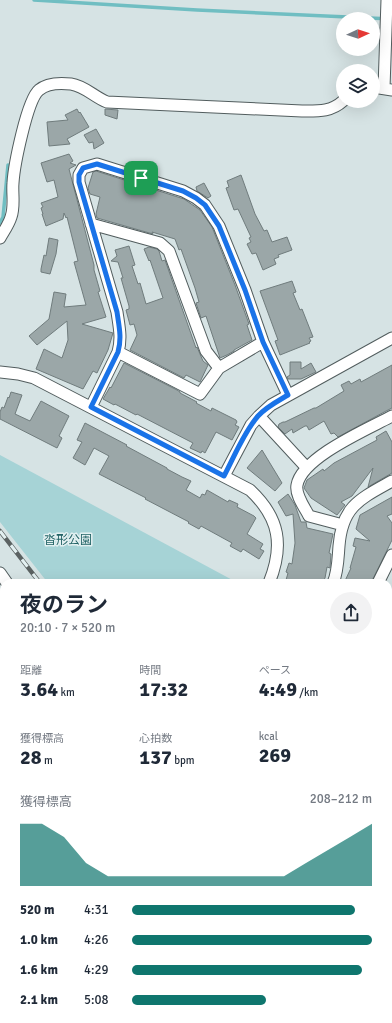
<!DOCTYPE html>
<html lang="ja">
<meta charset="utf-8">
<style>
:root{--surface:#fff;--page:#f2f2f3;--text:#1f2937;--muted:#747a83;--accent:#0f766e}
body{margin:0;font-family:Signika,"Noto Sans JP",sans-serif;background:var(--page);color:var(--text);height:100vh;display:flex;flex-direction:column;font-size:15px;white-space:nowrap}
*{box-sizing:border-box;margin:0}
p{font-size:13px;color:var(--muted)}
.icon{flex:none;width:22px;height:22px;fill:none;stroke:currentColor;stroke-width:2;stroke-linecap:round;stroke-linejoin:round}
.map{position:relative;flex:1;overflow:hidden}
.drawer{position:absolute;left:0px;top:579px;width:392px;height:444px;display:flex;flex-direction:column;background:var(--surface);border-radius:12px 12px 0 0;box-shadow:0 4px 16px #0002}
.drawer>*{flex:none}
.needle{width:26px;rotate:87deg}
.controls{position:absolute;left:336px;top:12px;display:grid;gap:8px}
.controls a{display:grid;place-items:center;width:44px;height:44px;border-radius:50%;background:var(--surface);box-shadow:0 4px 16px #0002;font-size:20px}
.pin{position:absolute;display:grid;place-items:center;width:34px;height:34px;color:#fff;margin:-17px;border-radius:8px;box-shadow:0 2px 6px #0006}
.round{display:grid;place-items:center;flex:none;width:42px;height:42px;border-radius:21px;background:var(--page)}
.summary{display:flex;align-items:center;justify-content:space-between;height:68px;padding:0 20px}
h1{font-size:22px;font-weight:700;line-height:30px}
.metrics{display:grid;grid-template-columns:repeat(3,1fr);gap:6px;height:68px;padding:4px 20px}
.metrics div{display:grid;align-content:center}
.metrics b{font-size:20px;font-weight:700}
.metrics small{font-size:11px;font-weight:400}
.metrics p{font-size:11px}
.chart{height:112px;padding:8px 20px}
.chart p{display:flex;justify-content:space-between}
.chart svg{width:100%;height:72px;margin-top:4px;fill:var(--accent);opacity:.7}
ul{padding:0 20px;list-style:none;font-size:13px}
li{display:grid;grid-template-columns:64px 48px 1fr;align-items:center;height:30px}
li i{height:10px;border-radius:5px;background:var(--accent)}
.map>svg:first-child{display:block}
.green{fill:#a6d3d6}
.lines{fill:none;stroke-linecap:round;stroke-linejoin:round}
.stream{stroke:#70bec2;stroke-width:3.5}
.building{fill:#9ba7a8;stroke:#707c7d}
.minor-casing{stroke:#525d5e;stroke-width:13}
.minor{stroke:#fff;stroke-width:11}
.rail-casing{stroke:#5b6262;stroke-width:4.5}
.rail{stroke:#e3f0f1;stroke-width:3;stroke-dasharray:9;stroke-linecap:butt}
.route-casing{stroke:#fff;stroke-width:8}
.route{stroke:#1a73e8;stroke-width:5}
.labels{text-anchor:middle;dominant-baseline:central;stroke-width:3;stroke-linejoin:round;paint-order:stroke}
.park-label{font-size:12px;fill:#226366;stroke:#e3f0f1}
</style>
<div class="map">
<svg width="392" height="1023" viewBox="0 0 392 1023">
<rect width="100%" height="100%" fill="#d6e3e4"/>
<!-- green -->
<path class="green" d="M 0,455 L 238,583 L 48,583 L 0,522 Z
M 4,928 L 4,1019 L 48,1019 L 42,1023 L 0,1023 L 0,930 Z"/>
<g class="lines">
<!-- stream -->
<path class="stream" d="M 34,0 L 197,10 L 392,19
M 0,223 L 3,217 L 8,165"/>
</g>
<!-- building -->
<path class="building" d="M 77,109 L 79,113 L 80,112 L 89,127 L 67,139 L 70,144 L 49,146 L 47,122 L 68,120 L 65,115 Z
M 105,109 L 118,110 L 117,119 L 105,115 Z
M 96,129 L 104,143 L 94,149 L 93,142 L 89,143 L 84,135 Z
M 69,154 L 73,161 L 70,163 L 76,165 L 69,169 L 94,265 L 94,270 L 100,291 L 98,292 L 106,317 L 82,324 L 113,333 L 108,350 L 97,373 L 93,371 L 83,389 L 36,369 L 44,349 L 62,358 L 68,340 L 67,321 L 37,345 L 29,336 L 49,319 L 54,292 L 66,294 L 64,307 L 86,305 L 74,262 L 78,261 L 67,217 L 66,218 L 64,213 L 63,219 L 46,226 L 42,214 L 43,214 L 41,208 L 43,207 L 41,203 L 58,197 L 54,180 L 47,182 L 41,163 Z
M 96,171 L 184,199 L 200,210 L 212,227 L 235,285 L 249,324 L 247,325 L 252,340 L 234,350 L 234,351 L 227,355 L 220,358 L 206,316 L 201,318 L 196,303 L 199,302 L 195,288 L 181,249 L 179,250 L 175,239 L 152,232 L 153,234 L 97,218 L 96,214 L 100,197 L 90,194 L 88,188 L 93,172 Z
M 241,175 L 255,214 L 264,231 L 267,230 L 272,242 L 287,237 L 292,250 L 278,255 L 279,257 L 274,259 L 276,264 L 263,270 L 256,253 L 252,254 L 247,244 L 251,242 L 249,238 L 251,237 L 238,209 L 234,210 L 226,188 L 229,187 L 227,181 Z
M 204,183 L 211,196 L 208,198 L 197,191 L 196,187 Z
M 49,238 L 58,240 L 56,254 L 50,274 L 41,272 L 41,269 L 44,255 L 46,256 Z
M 129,246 L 135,265 L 132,266 L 138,284 L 140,283 L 146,304 L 163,298 L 150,260 L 149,261 L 144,249 L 149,247 L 157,249 L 159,251 L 162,261 L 165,260 L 196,348 L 197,347 L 203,361 L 208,365 L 200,382 L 186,375 L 184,378 L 130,350 L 137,335 L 134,324 L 130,325 L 126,310 L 129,309 L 129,306 L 121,278 L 123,278 L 118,262 L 111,261 L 117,256 L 115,250 Z
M 292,281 L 296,292 L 293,293 L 300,310 L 302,309 L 313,337 L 309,338 L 311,341 L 309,342 L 310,343 L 280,355 L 275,341 L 278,340 L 260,291 Z
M 290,362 L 301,362 L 301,369 L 311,363 L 316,372 L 301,379 L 288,379 L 287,377 L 290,375 Z
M 124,363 L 177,390 L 180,392 L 180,393 L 197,402 L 196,403 L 211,411 L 212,408 L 236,420 L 237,422 L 235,425 L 239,427 L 232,440 L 216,432 L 205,453 L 202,451 L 201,453 L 190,448 L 193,443 L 137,414 L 136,415 L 115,404 L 114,405 L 103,399 L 110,387 L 111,388 Z
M 392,365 L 392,408 L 386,411 L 338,437 L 334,433 L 331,434 L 324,421 L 309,430 L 307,426 L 305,426 L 293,433 L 292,429 L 285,434 L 278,427 L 279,424 L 283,422 L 285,422 L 314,408 L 316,408 L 344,391 L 341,385 L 349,381 L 351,384 L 360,379 L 361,382 Z
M 11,392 L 22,395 L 15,414 L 30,421 L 41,401 L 69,416 L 59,436 L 62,438 L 57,448 L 0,419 L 0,412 L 2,407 L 4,408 L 8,397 L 9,398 Z
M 85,423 L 127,445 L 126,446 L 167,468 L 167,469 L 182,477 L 191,481 L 186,490 L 200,498 L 202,494 L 205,495 L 207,490 L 228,502 L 229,500 L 238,504 L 237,507 L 254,516 L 256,518 L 247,534 L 263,544 L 260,549 L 264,551 L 259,559 L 243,549 L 241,552 L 230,546 L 232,543 L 201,526 L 199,529 L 188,523 L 189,522 L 145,499 L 146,498 L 99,474 L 109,456 L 94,448 L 85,465 L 73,458 L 82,442 L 77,440 Z
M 386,431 L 392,442 L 392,473 L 368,487 L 373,468 L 352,496 L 341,502 L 345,505 L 337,515 L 311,498 L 304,488 L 307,480 L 323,469 L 324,471 L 334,463 L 377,440 L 376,437 Z
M 262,450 L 282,483 L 275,491 L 247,468 Z
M 288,494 L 295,505 L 301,522 L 306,522 L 307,528 L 333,534 L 329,553 L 331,554 L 330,568 L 327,567 L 325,578 L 322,583 L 293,583 L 286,580 L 288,573 L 286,572 L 289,563 L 292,564 L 295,543 L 293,514 L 286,516 L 278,502 Z
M 392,497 L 392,514 L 387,516 L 392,523 L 392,540 L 371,583 L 344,583 L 351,568 L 350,568 L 356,547 L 353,546 L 355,538 L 370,541 L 356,529 L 360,515 Z"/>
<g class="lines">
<!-- minor casing -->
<g class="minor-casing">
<path id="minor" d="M 373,87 L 392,90
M 384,88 L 387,0
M 91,224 L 160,243 L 169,251 L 206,351 L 219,368
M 0,238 C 4,231 9,224 11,217 C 15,206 12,194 13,183 C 14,166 27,100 39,90 C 47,83 62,83 71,84 C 85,86 94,97 107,102 L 302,111 C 318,111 331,112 343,101
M 118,352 L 200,394 L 219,368 L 263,342
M 0,372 L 18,374 L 34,378 L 250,490 C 280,518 284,546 269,583
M 91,407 L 118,352 C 122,338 119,326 117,312 L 79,182 L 79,175 L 83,168 L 97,164 L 183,191 L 196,198 L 205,205 L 219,226 L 245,290 L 263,342 L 288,395
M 259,416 L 306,467
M 224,476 L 251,425 L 259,416 L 271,405 L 392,338
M 343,525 L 309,516 C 305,508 295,495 297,485 C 302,457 368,429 392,416
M 0,573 L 7,583
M 333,583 C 338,572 338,558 339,546 C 342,506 360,499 392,481
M 378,583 L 392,555
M 0,740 L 4,739
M 0,789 L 4,788
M 0,858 L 4,855
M 0,921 L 4,918
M 260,1019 L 261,1023
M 373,1019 L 375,1023"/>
</g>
<!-- minor -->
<use href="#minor" class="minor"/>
<!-- rail casing -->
<g class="rail-casing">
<path id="rail" d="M 0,531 L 40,583
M 287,1019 L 289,1023"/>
</g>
<!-- rail -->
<use href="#rail" class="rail"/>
</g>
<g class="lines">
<!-- route casing -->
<g class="route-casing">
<path id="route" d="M 97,164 L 183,191 L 196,198 L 205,205 L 219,226 L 245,290 L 263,342 L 288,395 C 278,401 266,407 258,416 C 244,432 234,457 224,476 L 91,407 L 118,352 C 122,338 119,326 117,312 L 79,182 L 79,175 L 83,168 Z"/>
</g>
<!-- route -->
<use href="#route" class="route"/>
</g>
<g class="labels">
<!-- park labels -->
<g class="park-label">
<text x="68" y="540">沓形公園</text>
</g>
</g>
</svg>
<div class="controls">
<a><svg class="needle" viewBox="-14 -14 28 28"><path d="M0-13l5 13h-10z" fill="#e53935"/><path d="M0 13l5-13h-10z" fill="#747a83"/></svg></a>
<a><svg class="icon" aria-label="layers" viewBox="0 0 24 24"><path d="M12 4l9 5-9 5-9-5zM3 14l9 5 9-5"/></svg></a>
</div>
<div class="pin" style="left:141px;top:178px;background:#1e9e55"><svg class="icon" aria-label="arrive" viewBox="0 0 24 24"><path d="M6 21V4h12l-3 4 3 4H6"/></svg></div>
<section class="drawer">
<div class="summary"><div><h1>夜のラン</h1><p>20:10 · 7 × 520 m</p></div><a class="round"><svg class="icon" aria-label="share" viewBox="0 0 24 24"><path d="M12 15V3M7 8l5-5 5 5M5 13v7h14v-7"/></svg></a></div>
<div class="metrics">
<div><p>距離</p><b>3.64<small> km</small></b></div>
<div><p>時間</p><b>17:32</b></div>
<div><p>ペース</p><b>4:49<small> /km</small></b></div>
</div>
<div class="metrics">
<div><p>獲得標高</p><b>28<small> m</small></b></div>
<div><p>心拍数</p><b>137<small> bpm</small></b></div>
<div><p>kcal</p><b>269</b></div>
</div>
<div class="chart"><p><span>獲得標高</span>208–212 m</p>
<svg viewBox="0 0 160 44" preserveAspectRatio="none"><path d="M0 44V6L10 6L20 14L30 30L40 38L50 38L60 38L70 38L80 38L90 38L100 38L110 38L120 38L130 30L140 22L150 14L160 6V44z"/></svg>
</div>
<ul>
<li><b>520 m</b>4:31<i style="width:93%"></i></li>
<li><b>1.0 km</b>4:26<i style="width:100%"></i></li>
<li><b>1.6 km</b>4:29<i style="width:96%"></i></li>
<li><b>2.1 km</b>5:08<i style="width:56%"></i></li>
</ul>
</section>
</div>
